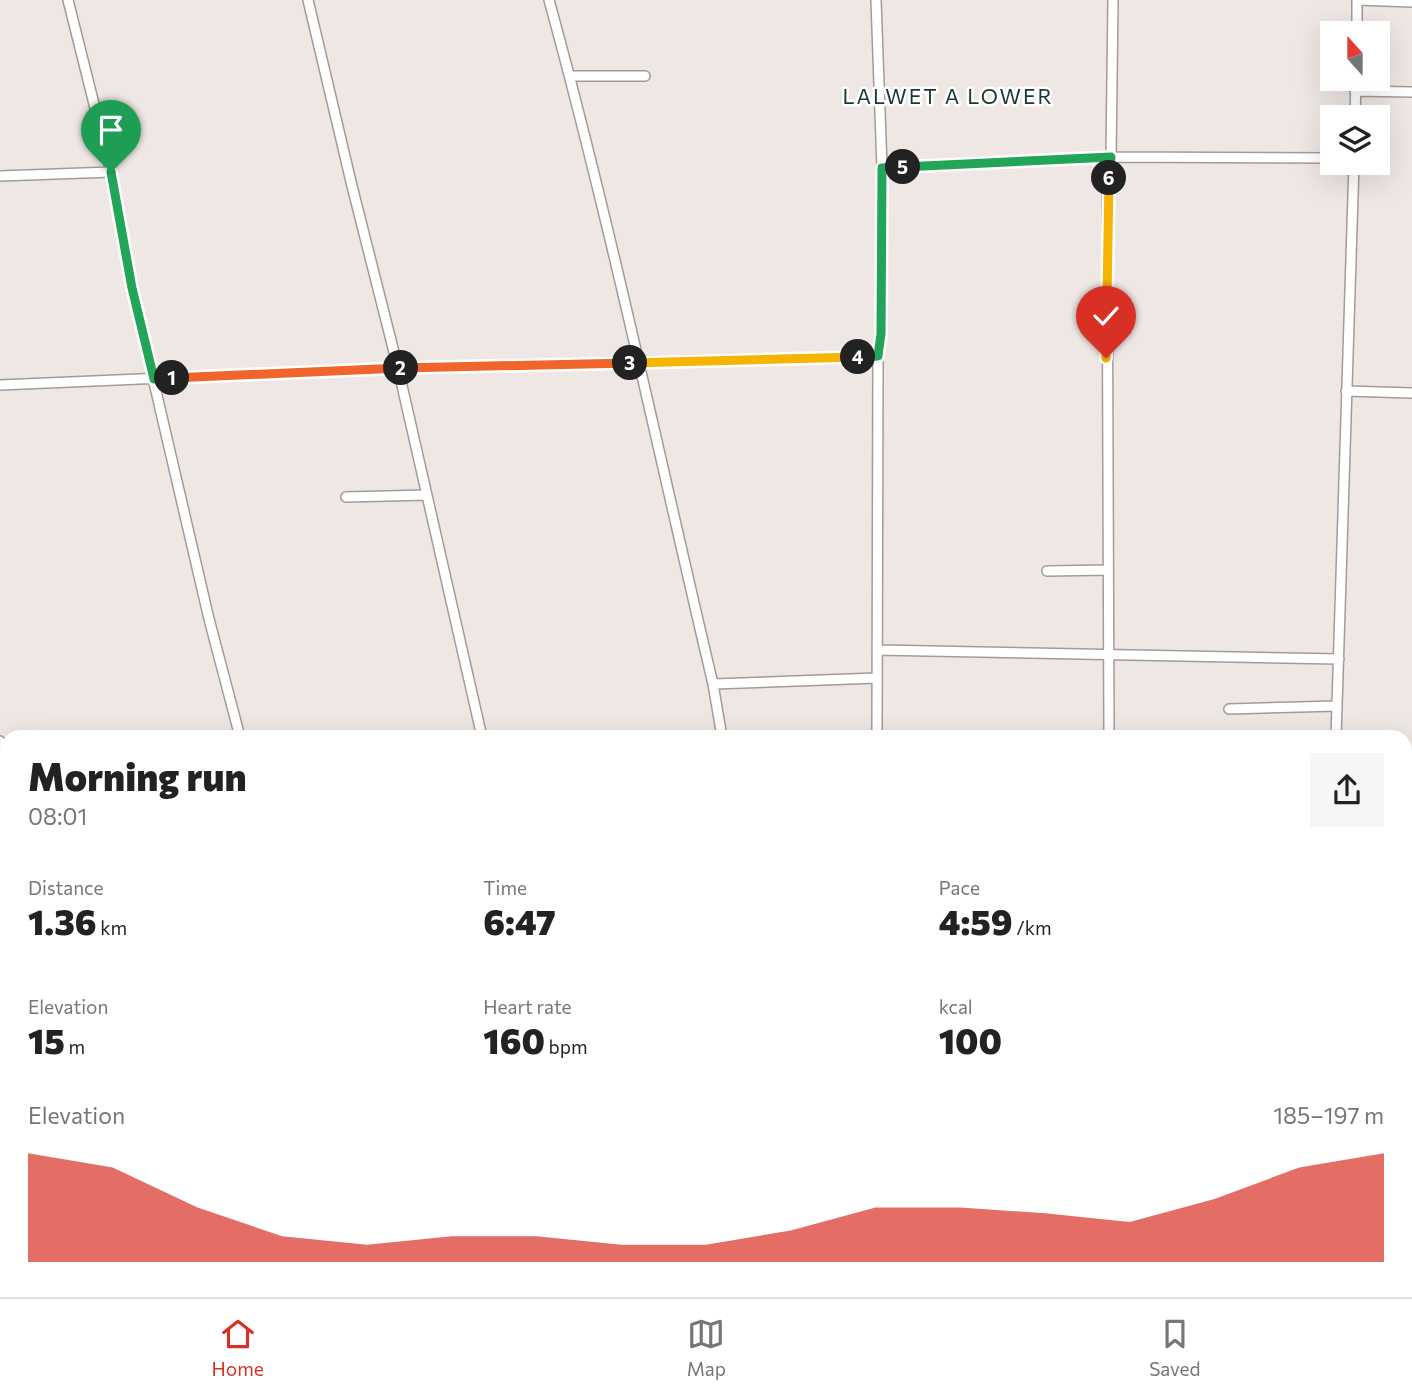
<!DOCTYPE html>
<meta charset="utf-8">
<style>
:root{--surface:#fff;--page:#f6f6f6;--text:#222;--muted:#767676;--line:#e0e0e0;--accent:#d93025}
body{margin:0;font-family:Commissioner,sans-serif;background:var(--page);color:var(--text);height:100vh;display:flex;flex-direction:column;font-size:26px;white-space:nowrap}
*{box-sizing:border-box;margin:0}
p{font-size:23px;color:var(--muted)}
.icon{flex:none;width:38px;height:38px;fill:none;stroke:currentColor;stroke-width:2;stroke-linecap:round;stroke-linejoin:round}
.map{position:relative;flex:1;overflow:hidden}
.side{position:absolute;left:0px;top:730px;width:1412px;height:569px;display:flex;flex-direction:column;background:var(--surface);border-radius:21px 21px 0 0;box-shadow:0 7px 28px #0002}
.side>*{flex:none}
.needle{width:46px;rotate:339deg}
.fabs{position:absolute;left:1320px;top:21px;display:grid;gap:14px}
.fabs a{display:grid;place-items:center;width:70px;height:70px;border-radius:0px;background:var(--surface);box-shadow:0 7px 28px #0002;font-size:35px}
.pin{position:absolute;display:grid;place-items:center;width:60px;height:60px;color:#fff;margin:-72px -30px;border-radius:50% 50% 50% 0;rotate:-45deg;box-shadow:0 0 7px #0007}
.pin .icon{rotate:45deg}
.km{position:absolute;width:35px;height:35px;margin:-18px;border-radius:50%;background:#222;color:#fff;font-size:19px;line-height:35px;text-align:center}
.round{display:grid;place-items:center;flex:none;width:74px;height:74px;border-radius:0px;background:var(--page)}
.summary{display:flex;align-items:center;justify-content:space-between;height:119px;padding:0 28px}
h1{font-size:38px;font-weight:800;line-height:52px}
.figures{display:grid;grid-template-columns:repeat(3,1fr);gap:10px;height:119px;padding:7px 28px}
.figures div{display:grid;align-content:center}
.figures b{font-size:35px;font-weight:800}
.figures small{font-size:19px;font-weight:400}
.figures p{font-size:19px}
.chart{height:196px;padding:14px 28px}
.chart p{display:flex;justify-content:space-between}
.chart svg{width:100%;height:126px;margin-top:7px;fill:var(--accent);opacity:.7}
.dock{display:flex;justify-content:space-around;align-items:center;height:98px;border-top:2px solid var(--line);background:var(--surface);font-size:19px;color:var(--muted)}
.dock a{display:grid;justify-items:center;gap:4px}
.dock .selected{color:var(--accent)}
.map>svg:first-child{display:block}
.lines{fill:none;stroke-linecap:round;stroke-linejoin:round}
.minor-casing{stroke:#a39b98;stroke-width:12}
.minor{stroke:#fff;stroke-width:9}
.split-1-casing{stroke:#fff;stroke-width:14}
.split-2-casing{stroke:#fff;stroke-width:14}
.split-3-casing{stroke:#fff;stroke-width:14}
.split-4-casing{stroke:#fff;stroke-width:14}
.split-5-casing{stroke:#fff;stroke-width:14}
.split-6-casing{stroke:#fff;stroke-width:14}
.split-7-casing{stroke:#fff;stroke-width:14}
.split-1{stroke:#22a559;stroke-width:9}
.split-2{stroke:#f0652b;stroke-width:9}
.split-3{stroke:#f0652b;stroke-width:9}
.split-4{stroke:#f5b400;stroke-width:9}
.split-5{stroke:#22a559;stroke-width:9}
.split-6{stroke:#22a559;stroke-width:9}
.split-7{stroke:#f5b400;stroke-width:9}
.labels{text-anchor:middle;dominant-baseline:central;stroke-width:5;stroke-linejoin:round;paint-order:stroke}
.quarter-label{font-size:21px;letter-spacing:2px;fill:#173936;stroke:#fff}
</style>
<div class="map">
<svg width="1412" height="1297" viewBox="0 0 1412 1297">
<rect width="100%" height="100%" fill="#efe7e3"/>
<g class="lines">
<!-- minor casing -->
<g class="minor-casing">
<path id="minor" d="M 68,0 L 111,172 L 132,288 L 209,619 L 240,737
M 308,0 L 352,186 L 398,368 L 482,737
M 549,0 C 611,226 659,456 713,684 L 722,737
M 876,0 L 882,168 L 881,334 L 878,356 L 877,737
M 1357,0 L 1412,2
M 1357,33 L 1357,0
M 570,76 L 645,76
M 1355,91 L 1412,92
M 1355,117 L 1356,79
M 882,168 L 1111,157 L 1332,158
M 0,176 L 111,172
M 0,385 L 398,368 L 878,356
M 1346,391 L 1412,393
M 346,497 L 427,495
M 1047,571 L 1108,570
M 878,650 L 1339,659
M 713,684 L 877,678
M 1229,709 L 1337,706
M 1109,737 L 1107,198 L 1111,157 L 1113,0
M 1336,737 L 1354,163
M 0,741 L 7,771
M 1405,781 L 1412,782
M 0,800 L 7,799
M 1405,898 L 1412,898
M 0,1016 L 7,1025
M 1405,1167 L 1412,1168
M 360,1292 L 384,1294 L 477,1292
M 612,1292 L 614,1297
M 854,1292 L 855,1297
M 1348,1292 L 1348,1297
M 871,1297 L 872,1292
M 1110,1297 L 1110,1292"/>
</g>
<!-- minor -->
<use href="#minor" class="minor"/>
</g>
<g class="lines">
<!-- split-1 casing -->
<g class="split-1-casing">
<path id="split-1" d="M 111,172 L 132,288 L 154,379 L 172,378"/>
</g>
<!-- split-2 casing -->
<g class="split-2-casing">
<path id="split-2" d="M 172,378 L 401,368"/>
</g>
<!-- split-3 casing -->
<g class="split-3-casing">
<path id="split-3" d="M 401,368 L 630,363"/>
</g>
<!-- split-4 casing -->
<g class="split-4-casing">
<path id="split-4" d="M 630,363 L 858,357"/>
</g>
<!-- split-5 casing -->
<g class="split-5-casing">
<path id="split-5" d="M 858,357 L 878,356 L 881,334 L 882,168 L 903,167"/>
</g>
<!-- split-6 casing -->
<g class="split-6-casing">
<path id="split-6" d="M 903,167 L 1111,157 L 1109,178"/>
</g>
<!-- split-7 casing -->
<g class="split-7-casing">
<path id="split-7" d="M 1106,358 L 1109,178"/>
</g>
<!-- split-1 -->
<use href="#split-1" class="split-1"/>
<!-- split-2 -->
<use href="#split-2" class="split-2"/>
<!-- split-3 -->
<use href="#split-3" class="split-3"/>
<!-- split-4 -->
<use href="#split-4" class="split-4"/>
<!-- split-5 -->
<use href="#split-5" class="split-5"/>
<!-- split-6 -->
<use href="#split-6" class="split-6"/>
<!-- split-7 -->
<use href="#split-7" class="split-7"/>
</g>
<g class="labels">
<!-- quarter labels -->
<g class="quarter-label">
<text x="948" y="95">LALWET A LOWER</text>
</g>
</g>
</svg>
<div class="fabs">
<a><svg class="needle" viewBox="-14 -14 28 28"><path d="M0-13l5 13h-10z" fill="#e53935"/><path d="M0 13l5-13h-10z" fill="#767676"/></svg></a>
<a><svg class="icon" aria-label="layers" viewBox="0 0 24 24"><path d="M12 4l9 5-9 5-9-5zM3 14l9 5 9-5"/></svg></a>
</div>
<div class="pin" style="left:111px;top:172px;background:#1e9e55"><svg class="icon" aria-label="arrive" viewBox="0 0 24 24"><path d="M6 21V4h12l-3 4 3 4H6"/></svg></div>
<div class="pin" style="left:1106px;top:358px;background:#d93025"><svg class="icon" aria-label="check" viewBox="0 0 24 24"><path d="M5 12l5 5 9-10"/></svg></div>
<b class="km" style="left:172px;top:378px">1</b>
<b class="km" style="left:401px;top:368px">2</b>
<b class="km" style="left:630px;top:363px">3</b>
<b class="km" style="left:858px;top:357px">4</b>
<b class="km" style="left:903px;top:167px">5</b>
<b class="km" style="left:1109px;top:178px">6</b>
<section class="side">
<div class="summary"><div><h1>Morning run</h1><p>08:01</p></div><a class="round"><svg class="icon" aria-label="share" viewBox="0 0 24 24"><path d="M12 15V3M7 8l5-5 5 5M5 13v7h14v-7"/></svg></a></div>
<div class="figures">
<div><p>Distance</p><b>1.36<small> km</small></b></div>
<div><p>Time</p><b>6:47</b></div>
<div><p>Pace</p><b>4:59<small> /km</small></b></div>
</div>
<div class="figures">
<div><p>Elevation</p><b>15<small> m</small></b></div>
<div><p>Heart rate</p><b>160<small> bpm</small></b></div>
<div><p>kcal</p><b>100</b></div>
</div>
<div class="chart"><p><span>Elevation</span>185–197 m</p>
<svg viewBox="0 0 160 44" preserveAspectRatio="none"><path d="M0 44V6L10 11L20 25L30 35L40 38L50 35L60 35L70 38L80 38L90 33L100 25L110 25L120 27L130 30L140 22L150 11L160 6V44z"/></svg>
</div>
</section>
</div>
<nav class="dock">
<a class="selected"><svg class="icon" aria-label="home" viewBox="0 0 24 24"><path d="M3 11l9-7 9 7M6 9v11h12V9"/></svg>Home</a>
<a><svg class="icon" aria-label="map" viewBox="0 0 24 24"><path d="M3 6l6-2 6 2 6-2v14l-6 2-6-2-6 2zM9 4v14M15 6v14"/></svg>Map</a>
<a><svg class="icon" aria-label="saved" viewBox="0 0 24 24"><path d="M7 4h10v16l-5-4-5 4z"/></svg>Saved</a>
</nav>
